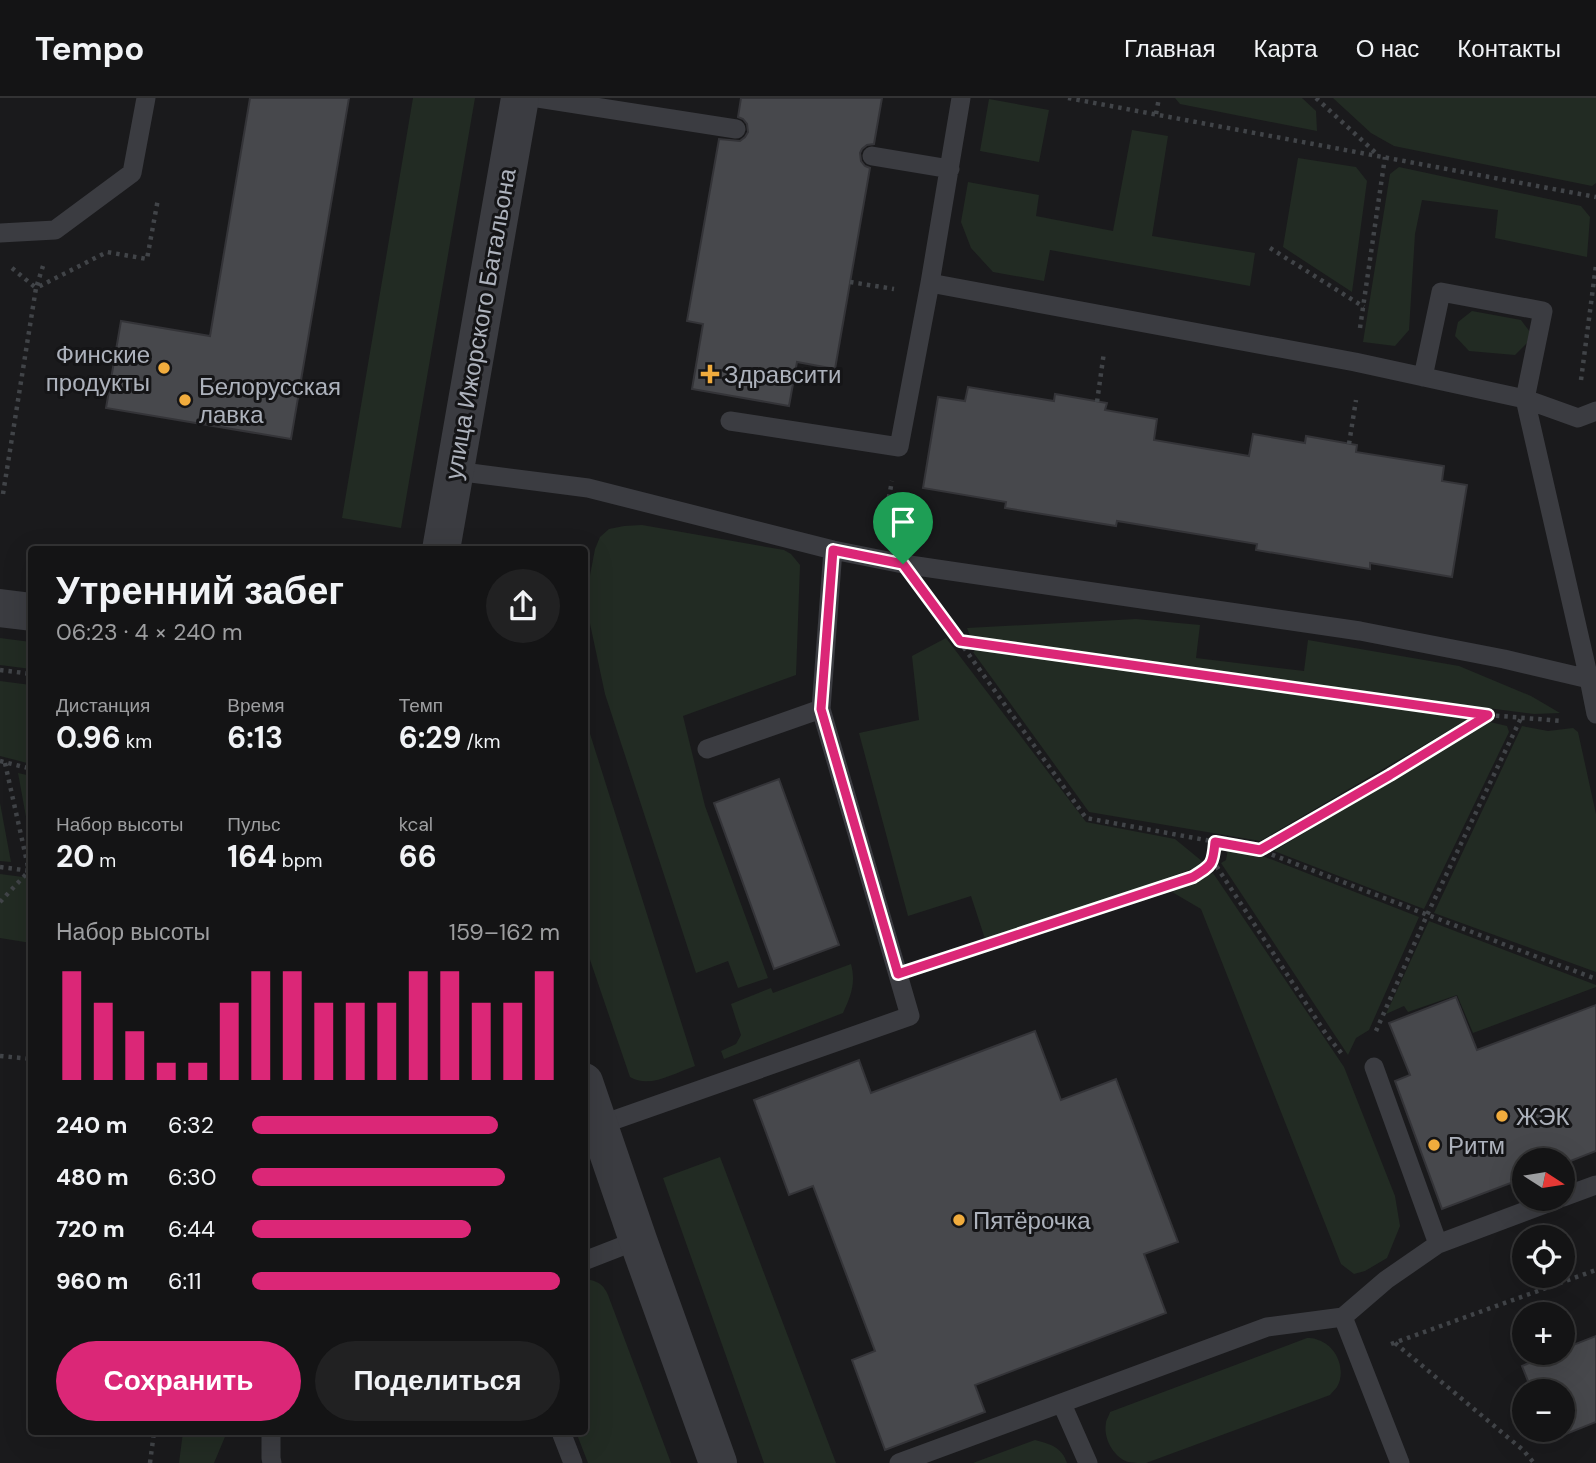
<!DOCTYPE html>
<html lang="ru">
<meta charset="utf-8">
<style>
:root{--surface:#141415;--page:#212122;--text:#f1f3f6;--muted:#9d9ea0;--line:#333334;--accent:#db2777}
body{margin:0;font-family:"DM Sans",sans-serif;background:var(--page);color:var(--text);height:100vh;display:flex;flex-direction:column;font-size:26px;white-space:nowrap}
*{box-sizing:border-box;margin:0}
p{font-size:23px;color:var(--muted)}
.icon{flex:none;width:38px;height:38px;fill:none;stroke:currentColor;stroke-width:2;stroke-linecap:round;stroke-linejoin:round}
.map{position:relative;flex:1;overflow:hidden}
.side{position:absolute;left:28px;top:448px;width:560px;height:889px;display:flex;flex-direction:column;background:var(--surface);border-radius:7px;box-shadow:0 7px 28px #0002,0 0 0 2px var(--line)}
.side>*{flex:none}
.needle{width:46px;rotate:102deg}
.fabs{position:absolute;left:1512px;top:1050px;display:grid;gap:14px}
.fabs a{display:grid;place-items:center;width:63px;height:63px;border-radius:50%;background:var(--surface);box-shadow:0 7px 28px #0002,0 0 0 2px var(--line);font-size:35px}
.pin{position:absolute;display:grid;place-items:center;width:60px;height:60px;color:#fff;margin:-72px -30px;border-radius:50% 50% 50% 0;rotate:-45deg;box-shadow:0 0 7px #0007}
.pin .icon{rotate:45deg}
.round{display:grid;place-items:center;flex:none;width:74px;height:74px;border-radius:37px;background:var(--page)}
.headline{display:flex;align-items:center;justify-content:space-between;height:119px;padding:0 28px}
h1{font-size:38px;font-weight:700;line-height:52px}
.metrics{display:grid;grid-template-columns:repeat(3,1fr);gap:10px;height:119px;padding:7px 28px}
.metrics div{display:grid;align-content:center}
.metrics b{font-size:30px;font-weight:700}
.metrics small{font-size:19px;font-weight:400}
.metrics p{font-size:19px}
.chart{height:196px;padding:14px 28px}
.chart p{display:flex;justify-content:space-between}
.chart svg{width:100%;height:126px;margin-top:7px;stroke:var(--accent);stroke-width:6}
.primary-button{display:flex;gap:14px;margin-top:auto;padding:14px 28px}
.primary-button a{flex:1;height:80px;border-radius:42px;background:var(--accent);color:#fff;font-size:28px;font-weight:700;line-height:80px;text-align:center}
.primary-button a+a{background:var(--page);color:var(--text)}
ul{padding:0 28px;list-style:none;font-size:23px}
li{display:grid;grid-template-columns:112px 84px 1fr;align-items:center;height:52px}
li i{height:18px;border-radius:9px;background:var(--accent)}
header{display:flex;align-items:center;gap:42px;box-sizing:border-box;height:98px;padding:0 35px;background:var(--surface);border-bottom:2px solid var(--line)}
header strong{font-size:33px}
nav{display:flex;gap:38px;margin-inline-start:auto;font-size:24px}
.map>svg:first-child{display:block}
.green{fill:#222b23}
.building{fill:#47484c;stroke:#343438;stroke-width:2}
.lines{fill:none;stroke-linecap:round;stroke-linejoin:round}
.path{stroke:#414448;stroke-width:4.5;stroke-dasharray:3.5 5;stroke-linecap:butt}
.lane{stroke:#3b3c41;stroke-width:19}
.street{stroke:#3b3c41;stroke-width:38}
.route-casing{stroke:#fff;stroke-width:14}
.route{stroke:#db2777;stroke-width:9}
.poi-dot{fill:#f1ac3d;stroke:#151517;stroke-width:2.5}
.labels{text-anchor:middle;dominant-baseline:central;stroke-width:6;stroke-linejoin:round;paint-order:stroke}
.street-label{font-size:24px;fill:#adb2bc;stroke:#151517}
.poi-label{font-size:24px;fill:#adb2bc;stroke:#151517;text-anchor:start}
</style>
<header>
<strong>Tempo</strong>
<nav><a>Главная</a><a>Карта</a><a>О нас</a><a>Контакты</a></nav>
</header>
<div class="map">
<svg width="1596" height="1365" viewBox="0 0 1596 1365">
<rect width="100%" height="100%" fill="#1a1a1c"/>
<!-- green -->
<path class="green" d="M 413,0 L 475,0 L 401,430 L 342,420 Z
M 1175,0 L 1302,0 L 1316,13 L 1317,33 L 1180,6 Z
M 1333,0 L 1596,0 L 1596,85 L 1592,88 L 1394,48 L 1371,35 Z
M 989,1 L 1049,12 L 1039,64 L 980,53 Z
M 1132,32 L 1168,38 L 1152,138 L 1255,155 L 1250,188 L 1050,152 L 1044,183 L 993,174 L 971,150 L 961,124 L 968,84 L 1039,97 L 1036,118 L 1113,133 Z
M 1298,60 L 1356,69 L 1367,83 L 1352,194 L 1283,149 Z
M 1399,69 L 1581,108 L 1590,119 L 1587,159 L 1495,140 L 1498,112 L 1422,102 L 1415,136 L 1409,232 L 1395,248 L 1363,244 L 1390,76 Z
M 1472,213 L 1521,222 L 1530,234 L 1527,245 L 1515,257 L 1469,253 L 1455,238 L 1458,224 Z
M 642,427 L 784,452 L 791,456 L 800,467 L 796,577 L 683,618 L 705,708 L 768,880 L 738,890 L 728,863 L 696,875 L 605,596 L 589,521 L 588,488 L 595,451 L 600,439 L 609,431 L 624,428 Z
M 1136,521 L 1200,527 L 1196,560 L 1304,573 L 1308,542 L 1459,568 L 1531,598 L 1560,615 L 1534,616 L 1302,586 L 970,538 L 967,530 Z
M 0,540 L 31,544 L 31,571 L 0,567 Z
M 946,540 L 1086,724 L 1175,741 L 1203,764 L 1195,770 L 986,844 L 971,798 L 908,818 L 859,635 L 919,622 L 912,558 Z
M 977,551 L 1470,620 L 1260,743 L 1089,714 L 973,554 Z
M 0,583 L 31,587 L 31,666 L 0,658 Z
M 585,620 L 695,968 C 674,975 650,991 630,979 L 585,847 Z
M 1490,624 L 1507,628 L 1509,634 L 1424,811 L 1274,753 Z
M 1522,628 L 1548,633 L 1573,630 L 1578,634 L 1596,716 L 1596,874 L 1434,815 Z
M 18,675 L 31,678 L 31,746 Z
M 0,705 L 11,764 L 0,763 Z
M 1228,751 L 1255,755 L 1419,819 L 1369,932 L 1356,940 L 1348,957 L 1221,765 L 1226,762 Z
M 1213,775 L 1344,969 L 1395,1098 L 1400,1128 L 1387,1160 L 1365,1173 L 1354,1176 L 1341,1166 L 1201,811 L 1172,794 Z
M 0,776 L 31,780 L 31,845 L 0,840 Z
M 1429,823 L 1596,887 L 1596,889 L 1473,935 L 1457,897 L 1408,914 L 1404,908 L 1386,916 Z
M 851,866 C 856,885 851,898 843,915 L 724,961 L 721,953 L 736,946 L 741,937 L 731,906 L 771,890 L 773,895 Z
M 720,1059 L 836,1365 L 764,1365 L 663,1080 Z
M 590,1182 C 600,1184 604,1188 608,1197 L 671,1365 L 588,1365 L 576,1334 L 584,1334 L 584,1185 Z
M 1307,1240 C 1310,1240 1314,1240 1318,1242 C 1336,1247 1347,1272 1337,1289 C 1335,1292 1332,1294 1330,1297 L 1146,1365 C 1141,1365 1134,1365 1128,1364 C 1114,1359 1103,1341 1106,1325 C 1106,1322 1109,1318 1110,1314 Z
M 183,1334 L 227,1334 L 214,1365 L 179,1365 Z
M 1035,1342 C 1050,1346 1062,1349 1067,1365 L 973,1365 Z"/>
<!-- building -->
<path class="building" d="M 250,0 L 349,0 L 291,341 L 106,310 L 121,223 L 210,238 Z
M 741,0 L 882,0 L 874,46 L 867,47 L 862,51 L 860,55 L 861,63 L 865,68 L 870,70 L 835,271 L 797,264 L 789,308 L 692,291 L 703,226 L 687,223 L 719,41 L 740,43 L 745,39 L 748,34 L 747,26 L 743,21 L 738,19 Z
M 968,289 L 1054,303 L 1055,296 L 1107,305 L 1105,312 L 1157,321 L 1154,342 L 1249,358 L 1253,336 L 1305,345 L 1306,338 L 1357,347 L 1356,354 L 1444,368 L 1442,383 L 1467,387 L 1452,479 L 1370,465 L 1370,471 L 1256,452 L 1257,446 L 1117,423 L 1116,428 L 1005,410 L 1006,404 L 923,390 L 938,299 L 965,303 Z
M 779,681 L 839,847 L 774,871 L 714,705 Z
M 1456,899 L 1477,952 L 1596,907 L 1596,1053 L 1563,1066 L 1563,1062 L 1524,1062 L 1524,1080 L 1442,1111 L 1395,983 L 1410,977 L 1389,925 Z
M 1035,933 L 1061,1002 L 1116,981 L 1178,1144 L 1144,1156 L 1166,1215 L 975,1287 L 985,1314 L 885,1352 L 852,1262 L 875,1253 L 813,1088 L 789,1097 L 754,1002 L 859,962 L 871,995 Z
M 1596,1238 L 1596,1324 L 1551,1342 L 1547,1332 L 1563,1332 L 1563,1293 L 1532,1293 L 1522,1268 L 1554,1255 L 1563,1255 L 1563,1251 Z"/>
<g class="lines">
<!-- path -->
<path class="path" d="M 1068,0 L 1596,99
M 1316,0 L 1378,57
M 1156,16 L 1159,0
M 1270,150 L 1364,209
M 12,170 L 36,190 L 43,168
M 850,184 L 894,191
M 1360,230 L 1385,59
M 1581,282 L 1596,167
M 1097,304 L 1104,254
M 1349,346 L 1356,302
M 3,396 L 36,190 L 107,154 L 147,161 L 158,101
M 884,425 L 892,383
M 934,508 L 1086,720 L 1260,752 L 1503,846 L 1596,881
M 960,543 L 1488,617
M 0,572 L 32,576
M 0,663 L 32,671
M 5,665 L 29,773 L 32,767
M 1215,744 L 1213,763 L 1326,936 L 1342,956
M 1261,752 L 1390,677 L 1488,617 L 1562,623
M 0,769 L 31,773
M 0,804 L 29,773
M 932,864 L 1193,779 L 1206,771 L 1213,763
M 1376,933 L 1427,817 L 1521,620
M 0,958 L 32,961
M 1395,1245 L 1523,1352 L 1534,1365
M 1391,1246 L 1596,1172
M 150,1365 L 154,1334"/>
<!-- lane -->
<path class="lane" d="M 538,0 L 736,31
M 961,0 L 930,185 L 1355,264 L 1525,301 L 1578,320 L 1596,313
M 872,58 L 950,71
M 0,135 L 55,132 L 132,75 L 146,0
M 730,323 L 899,349 L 930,185
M 455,373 L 588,390 L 833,452 L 903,466 L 1360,533 L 1504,561 L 1589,581 L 1525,301 L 1543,213 L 1441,194 L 1423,279
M 1596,579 L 1589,581 L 1596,616
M 707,651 L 821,611
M 1374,969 L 1438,1146
M 600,1027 L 910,918 L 821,611 L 833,452
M 1563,1099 L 1596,1087
M 584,1163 L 638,1142
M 1343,1219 L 1400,1365
M 1062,1306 L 1088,1365
M 271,1334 L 271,1360 L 272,1365
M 561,1334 L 573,1365
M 899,1365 L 1267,1229 L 1343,1219 L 1386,1182 L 1438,1146 L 1558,1101"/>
<!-- street -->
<path class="street" d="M 441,452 L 520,0
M 0,510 L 32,514
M 584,984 L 638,1142 L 718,1365"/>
</g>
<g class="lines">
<!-- route casing -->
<g class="route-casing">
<path id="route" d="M 833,452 L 903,466 L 960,543 L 1488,617 L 1390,677 L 1260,752 L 1215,744 C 1213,767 1212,767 1193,779 L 898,876 L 821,611 Z"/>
</g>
<!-- route -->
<use href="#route" class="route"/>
</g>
<!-- markers -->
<g class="poi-dot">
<circle cx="164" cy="270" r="7"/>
<path d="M706.5 265.5h7v7h7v7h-7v7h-7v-7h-7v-7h7z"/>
<circle cx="185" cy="302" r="7"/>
<circle cx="1502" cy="1018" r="7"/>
<circle cx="1434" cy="1047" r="7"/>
<circle cx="959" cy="1122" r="7"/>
</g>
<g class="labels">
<!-- street labels -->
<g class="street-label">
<text transform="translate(480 226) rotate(-80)">улица Ижорского Батальона</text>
</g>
<!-- poi labels -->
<g class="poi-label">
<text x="150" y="256" text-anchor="end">Финские<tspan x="150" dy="28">продукты</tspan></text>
<text x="724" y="276">Здравсити</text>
<text x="199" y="288">Белорусская<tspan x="199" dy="28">лавка</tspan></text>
<text x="1516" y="1018">ЖЭК</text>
<text x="1448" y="1047">Ритм</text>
<text x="973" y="1122">Пятёрочка</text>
</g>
</g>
</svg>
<div class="fabs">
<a><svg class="needle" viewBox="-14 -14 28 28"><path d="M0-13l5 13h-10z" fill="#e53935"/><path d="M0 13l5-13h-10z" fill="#9d9ea0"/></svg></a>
<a><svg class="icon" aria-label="locate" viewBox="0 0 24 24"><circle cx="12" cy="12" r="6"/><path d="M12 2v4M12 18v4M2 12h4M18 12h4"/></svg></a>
<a>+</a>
<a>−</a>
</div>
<div class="pin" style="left:903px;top:466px;background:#1e9e55"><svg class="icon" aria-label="arrive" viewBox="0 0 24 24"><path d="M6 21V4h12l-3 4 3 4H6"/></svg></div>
<section class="side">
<div class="headline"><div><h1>Утренний забег</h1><p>06:23 · 4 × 240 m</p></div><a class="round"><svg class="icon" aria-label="share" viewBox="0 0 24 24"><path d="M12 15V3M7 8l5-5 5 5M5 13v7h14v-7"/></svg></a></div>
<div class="metrics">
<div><p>Дистанция</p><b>0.96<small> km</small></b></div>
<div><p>Время</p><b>6:13</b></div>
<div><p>Темп</p><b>6:29<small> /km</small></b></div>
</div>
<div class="metrics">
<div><p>Набор высоты</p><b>20<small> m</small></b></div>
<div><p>Пульс</p><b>164<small> bpm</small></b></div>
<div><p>kcal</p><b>66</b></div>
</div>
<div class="chart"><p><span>Набор высоты</span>159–162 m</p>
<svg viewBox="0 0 160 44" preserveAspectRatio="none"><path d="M5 44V6M15 44V17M25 44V27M35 44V38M45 44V38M55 44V17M65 44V6M75 44V6M85 44V17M95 44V17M105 44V17M115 44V6M125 44V6M135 44V17M145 44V17M155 44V6"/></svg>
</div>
<ul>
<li><b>240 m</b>6:32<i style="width:80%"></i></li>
<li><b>480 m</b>6:30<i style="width:82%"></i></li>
<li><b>720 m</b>6:44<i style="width:71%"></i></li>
<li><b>960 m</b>6:11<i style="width:100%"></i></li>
</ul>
<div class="primary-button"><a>Сохранить</a><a>Поделиться</a></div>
</section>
</div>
